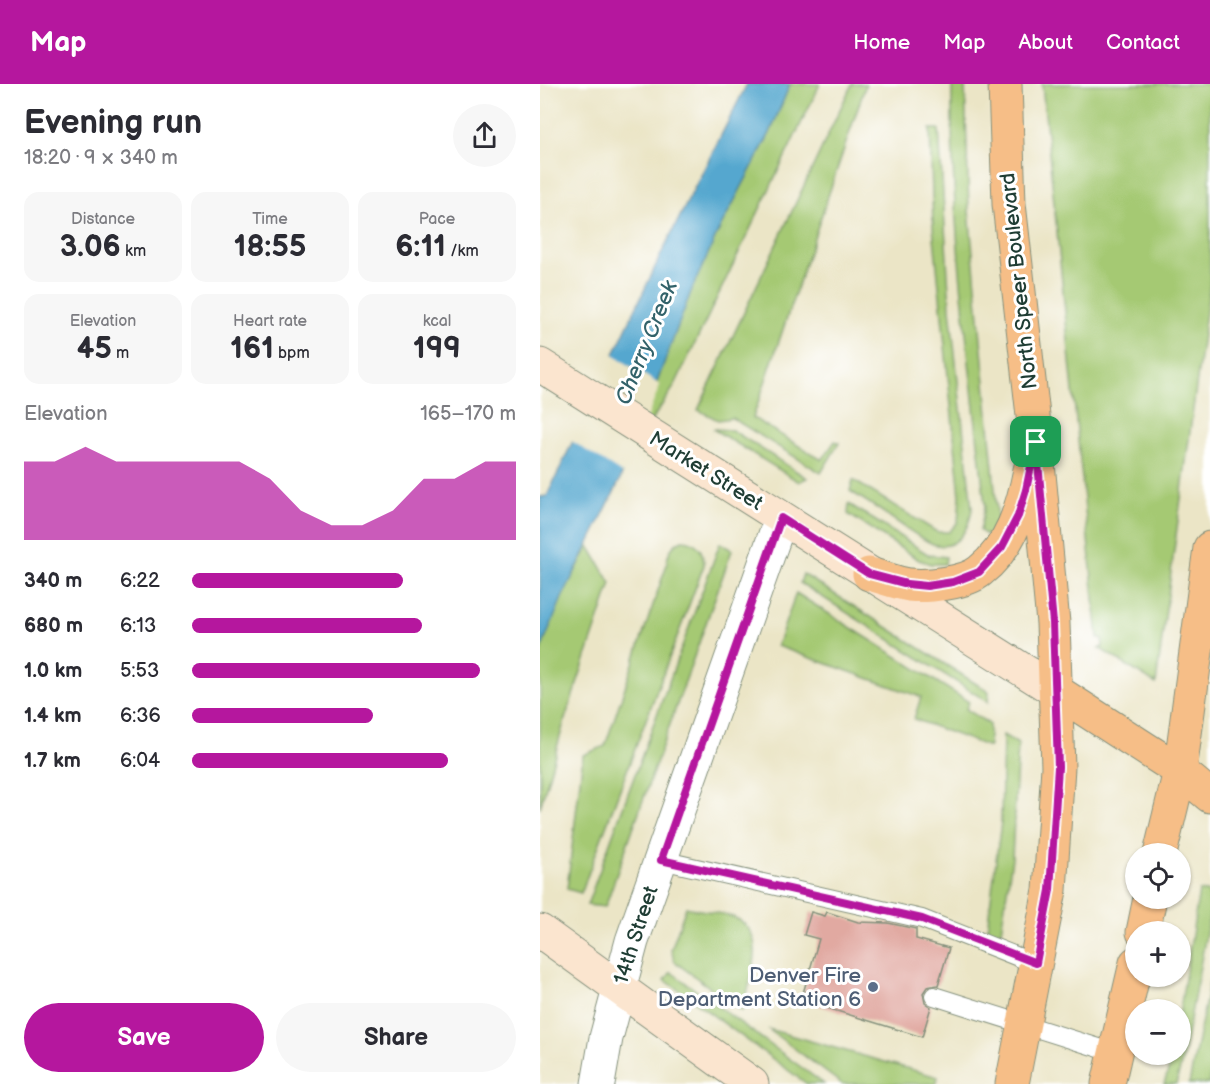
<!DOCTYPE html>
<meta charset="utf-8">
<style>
:root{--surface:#fff;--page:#f7f7f7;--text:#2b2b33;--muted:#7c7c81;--accent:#b5179e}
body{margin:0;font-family:"Balsamiq Sans",sans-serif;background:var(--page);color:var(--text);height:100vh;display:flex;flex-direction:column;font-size:22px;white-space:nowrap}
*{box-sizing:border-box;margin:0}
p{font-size:20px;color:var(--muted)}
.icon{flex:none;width:33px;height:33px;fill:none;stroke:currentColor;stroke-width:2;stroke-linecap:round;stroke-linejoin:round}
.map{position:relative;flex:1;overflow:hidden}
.drawer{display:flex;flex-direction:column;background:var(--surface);width:540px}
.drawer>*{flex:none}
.controls{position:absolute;left:585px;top:759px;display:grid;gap:12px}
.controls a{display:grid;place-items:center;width:66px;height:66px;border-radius:50%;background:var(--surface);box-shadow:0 2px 4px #0004;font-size:30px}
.pin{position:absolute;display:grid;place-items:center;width:51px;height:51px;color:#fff;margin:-26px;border-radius:12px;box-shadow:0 3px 9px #0006}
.round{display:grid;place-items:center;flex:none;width:63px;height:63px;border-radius:32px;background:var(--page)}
.headline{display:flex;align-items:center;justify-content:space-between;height:102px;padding:0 24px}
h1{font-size:33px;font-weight:600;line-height:45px}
.stats{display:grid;grid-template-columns:repeat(3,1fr);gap:9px;height:102px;padding:6px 24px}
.stats div{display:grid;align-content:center;border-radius:15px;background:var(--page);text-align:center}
.stats b{font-size:30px;font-weight:600}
.stats small{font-size:16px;font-weight:400}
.stats p{font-size:16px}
.chart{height:168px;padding:12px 24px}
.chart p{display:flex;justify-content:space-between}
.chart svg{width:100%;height:108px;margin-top:6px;fill:var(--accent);opacity:.7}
.button{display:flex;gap:12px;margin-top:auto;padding:12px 24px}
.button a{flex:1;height:69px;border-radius:36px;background:var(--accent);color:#fff;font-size:24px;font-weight:600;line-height:69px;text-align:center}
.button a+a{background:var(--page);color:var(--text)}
ul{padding:0 24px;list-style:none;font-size:20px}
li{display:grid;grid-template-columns:96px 72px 1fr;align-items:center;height:45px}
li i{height:15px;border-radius:8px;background:var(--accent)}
header{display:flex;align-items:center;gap:36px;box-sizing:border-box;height:84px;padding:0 30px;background:var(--accent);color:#fff}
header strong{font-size:28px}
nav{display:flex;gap:33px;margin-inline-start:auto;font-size:21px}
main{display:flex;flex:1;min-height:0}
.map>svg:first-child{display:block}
.green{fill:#a5c973;stroke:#628354;stroke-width:1.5}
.water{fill:#54a7cf;stroke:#3a7282;stroke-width:1.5}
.pier{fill:#ebe5c6}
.building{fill:#e1a9a1}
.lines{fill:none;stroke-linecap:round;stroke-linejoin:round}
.service-casing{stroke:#85917d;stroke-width:20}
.minor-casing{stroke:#85917d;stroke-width:35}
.secondary-casing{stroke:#85917d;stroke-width:35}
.primary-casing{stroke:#85917d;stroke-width:35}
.service{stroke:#fff;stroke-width:18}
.minor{stroke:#fff;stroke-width:33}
.secondary{stroke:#fbe5cf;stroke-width:33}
.primary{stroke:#f6be87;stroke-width:33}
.route-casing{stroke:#fff;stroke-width:12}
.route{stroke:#b5179e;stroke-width:8}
.service-dot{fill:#5c6f8a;stroke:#fff;stroke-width:2}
.labels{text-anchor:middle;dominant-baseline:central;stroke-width:6;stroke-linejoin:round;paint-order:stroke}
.street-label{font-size:21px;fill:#1f3d34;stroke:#fff}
.service-label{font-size:21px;fill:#4e5e75;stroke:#fff;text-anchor:end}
.water-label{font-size:22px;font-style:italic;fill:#32626a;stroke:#fff}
</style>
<header>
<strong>Map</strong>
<nav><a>Home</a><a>Map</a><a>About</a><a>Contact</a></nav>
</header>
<main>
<section class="drawer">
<div class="headline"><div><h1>Evening run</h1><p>18:20 · 9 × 340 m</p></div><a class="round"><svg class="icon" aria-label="share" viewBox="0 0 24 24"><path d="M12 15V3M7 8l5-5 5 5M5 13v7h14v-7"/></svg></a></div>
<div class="stats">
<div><p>Distance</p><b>3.06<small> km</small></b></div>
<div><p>Time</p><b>18:55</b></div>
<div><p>Pace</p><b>6:11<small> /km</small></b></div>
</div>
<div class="stats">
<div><p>Elevation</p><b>45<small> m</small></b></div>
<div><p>Heart rate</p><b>161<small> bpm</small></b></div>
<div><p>kcal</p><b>199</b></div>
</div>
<div class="chart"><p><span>Elevation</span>165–170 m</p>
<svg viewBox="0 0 160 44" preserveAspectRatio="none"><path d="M0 44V12L10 12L20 6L30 12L40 12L50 12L60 12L70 12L80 19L90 32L100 38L110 38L120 32L130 19L140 19L150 12L160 12V44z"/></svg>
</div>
<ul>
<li><b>340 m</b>6:22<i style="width:65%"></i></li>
<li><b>680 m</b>6:13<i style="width:71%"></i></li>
<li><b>1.0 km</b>5:53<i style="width:89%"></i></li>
<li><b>1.4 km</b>6:36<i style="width:56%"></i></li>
<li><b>1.7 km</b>6:04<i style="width:79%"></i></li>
</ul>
<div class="button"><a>Save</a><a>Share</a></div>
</section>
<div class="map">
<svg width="670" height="1000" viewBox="0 0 670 1000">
<rect width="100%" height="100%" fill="#fff"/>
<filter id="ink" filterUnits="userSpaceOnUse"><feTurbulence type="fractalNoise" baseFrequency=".0167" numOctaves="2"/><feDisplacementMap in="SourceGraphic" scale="12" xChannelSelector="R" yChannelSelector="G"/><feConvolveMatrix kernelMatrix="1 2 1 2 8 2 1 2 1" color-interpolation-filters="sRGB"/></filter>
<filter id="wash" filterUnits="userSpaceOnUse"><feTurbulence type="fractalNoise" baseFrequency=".008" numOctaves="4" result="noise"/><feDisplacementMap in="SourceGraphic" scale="24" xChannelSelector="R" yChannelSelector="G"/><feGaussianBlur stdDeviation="1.35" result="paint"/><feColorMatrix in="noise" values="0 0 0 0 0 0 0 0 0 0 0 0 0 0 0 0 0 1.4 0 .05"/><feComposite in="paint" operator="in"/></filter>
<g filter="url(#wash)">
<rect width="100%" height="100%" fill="#ebe5c6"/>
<!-- green -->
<path class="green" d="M 250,0 L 280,0 L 134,303 L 91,367 L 152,205 L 178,148 L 230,49 Z
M 312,0 L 326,0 L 213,334 L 282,376 L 295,357 L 299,359 L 281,389 L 192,334 L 178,336 L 158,326 Z
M 412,0 L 425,0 L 429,127 L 458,438 L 453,455 L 440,447 L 445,422 C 430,282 410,141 412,0 Z
M 502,0 L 670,0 L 670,199 L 616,600 L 559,564 L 563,563 L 562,554 L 558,554 Z
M 390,45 L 399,45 L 410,224 L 432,425 C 429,445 417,468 393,460 C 381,455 368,445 357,438 C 342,427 326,417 310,407 L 313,396 L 397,448 L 409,448 L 418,438 L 420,412 L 393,143 Z
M 173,345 L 192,346 L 267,394 L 259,398 Z
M 309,420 L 389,471 L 406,473 L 405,480 L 391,480 L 379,476 L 308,430 Z
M 142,456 C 157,456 164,467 164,481 L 41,809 L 27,805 L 43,671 L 65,662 L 127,480 C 127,468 132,461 142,456 Z
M 180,459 L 192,466 L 65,823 L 47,821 Z
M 49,462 L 71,499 L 25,635 L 0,724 L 0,568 L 21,514 Z
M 263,490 L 449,608 L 448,618 L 260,499 Z
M 256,509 L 429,618 L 426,625 L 449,640 L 449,663 L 374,635 L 381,613 L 237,562 Z
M 463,651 L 478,660 L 472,774 L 461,847 L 446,853 L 461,738 Z
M 659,807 L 670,809 L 670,829 L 643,973 L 636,1000 L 624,1000 L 633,971 L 640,970 L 640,925 Z
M 146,823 C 161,827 179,828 193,833 C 232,849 209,898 202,927 L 135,878 L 131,866 Z
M 131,888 L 284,1000 L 267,1000 L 125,896 Z
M 670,896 L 670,1000 L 649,1000 Z
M 228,945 L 398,993 L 396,1000 L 302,1000 Z"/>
<!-- water -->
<path class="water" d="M 207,0 L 250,0 L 230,49 L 178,148 L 152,205 L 79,398 L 22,514 L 0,568 L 0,413 L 7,412 L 124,164 Z"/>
<!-- pier -->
<path class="pier" d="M 72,270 L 120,301 L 85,391 L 30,356 Z"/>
<g id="blocks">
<!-- building -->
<path class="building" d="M 271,828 L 285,832 L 287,828 L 318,838 L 348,839 L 376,845 L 376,855 L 409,864 L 398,901 L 387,903 L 383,909 L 385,919 L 391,923 L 382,953 L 261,916 L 279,855 L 264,851 Z"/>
</g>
</g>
<g filter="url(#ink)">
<use href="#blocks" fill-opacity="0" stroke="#85917d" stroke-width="1.5"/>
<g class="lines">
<!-- service casing -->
<g class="service-casing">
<path id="service" d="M 121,776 L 382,835 L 496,880
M 394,912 L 575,969"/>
</g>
<!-- minor casing -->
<g class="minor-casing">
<path id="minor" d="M 58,1000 L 66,954 L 92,857 L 241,434"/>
</g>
<!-- secondary casing -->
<g class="secondary-casing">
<path id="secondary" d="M 0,281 L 516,607
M 0,847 L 212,1000"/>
</g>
<!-- primary casing -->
<g class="primary-casing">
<path id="primary" d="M 465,0 L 469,120 L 496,358 L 513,539 L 518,683 L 510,806 L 472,1000
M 329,490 C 342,493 356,499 369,501 C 387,503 426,499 440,487 C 471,463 483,422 490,386
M 516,607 L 640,687 L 670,712
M 620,770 L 640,687 L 670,464
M 603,848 L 610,814
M 568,1000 L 596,879"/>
</g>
<!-- service -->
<use href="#service" class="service"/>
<!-- minor -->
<use href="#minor" class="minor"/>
<!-- secondary -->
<use href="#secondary" class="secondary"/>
<!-- primary -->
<use href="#primary" class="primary"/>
</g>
</g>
<g class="lines" filter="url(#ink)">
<!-- route casing -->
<g class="route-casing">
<path id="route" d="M 496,358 L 513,539 L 518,683 L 510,806 L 496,879 L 382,835 L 121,776 L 241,434 L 329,490 L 367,500 L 387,502 L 413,498 L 439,488 L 462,463 L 478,432 L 486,406 Z"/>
</g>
<!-- route -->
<use href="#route" class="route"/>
</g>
<!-- markers -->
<circle class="service-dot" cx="333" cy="903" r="6"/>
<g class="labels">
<!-- street labels -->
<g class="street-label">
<text transform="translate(479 197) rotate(-96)">North Speer Boulevard</text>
<text transform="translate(166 387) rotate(32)">Market Street</text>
<text transform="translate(96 851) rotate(-72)">14th Street</text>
</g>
<!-- service labels -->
<g class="service-label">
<text x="321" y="891">Denver Fire<tspan x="321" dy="24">Department Station 6</tspan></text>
</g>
<!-- water labels -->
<g class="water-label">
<text transform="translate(107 259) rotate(-68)">Cherry Creek</text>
</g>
</g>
</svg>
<div class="controls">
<a><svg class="icon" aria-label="locate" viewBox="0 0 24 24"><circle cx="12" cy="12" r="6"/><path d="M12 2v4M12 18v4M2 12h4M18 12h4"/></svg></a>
<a>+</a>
<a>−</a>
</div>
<div class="pin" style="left:496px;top:358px;background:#1e9e55"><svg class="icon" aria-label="arrive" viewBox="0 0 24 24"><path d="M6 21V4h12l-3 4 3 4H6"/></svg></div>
</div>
</main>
